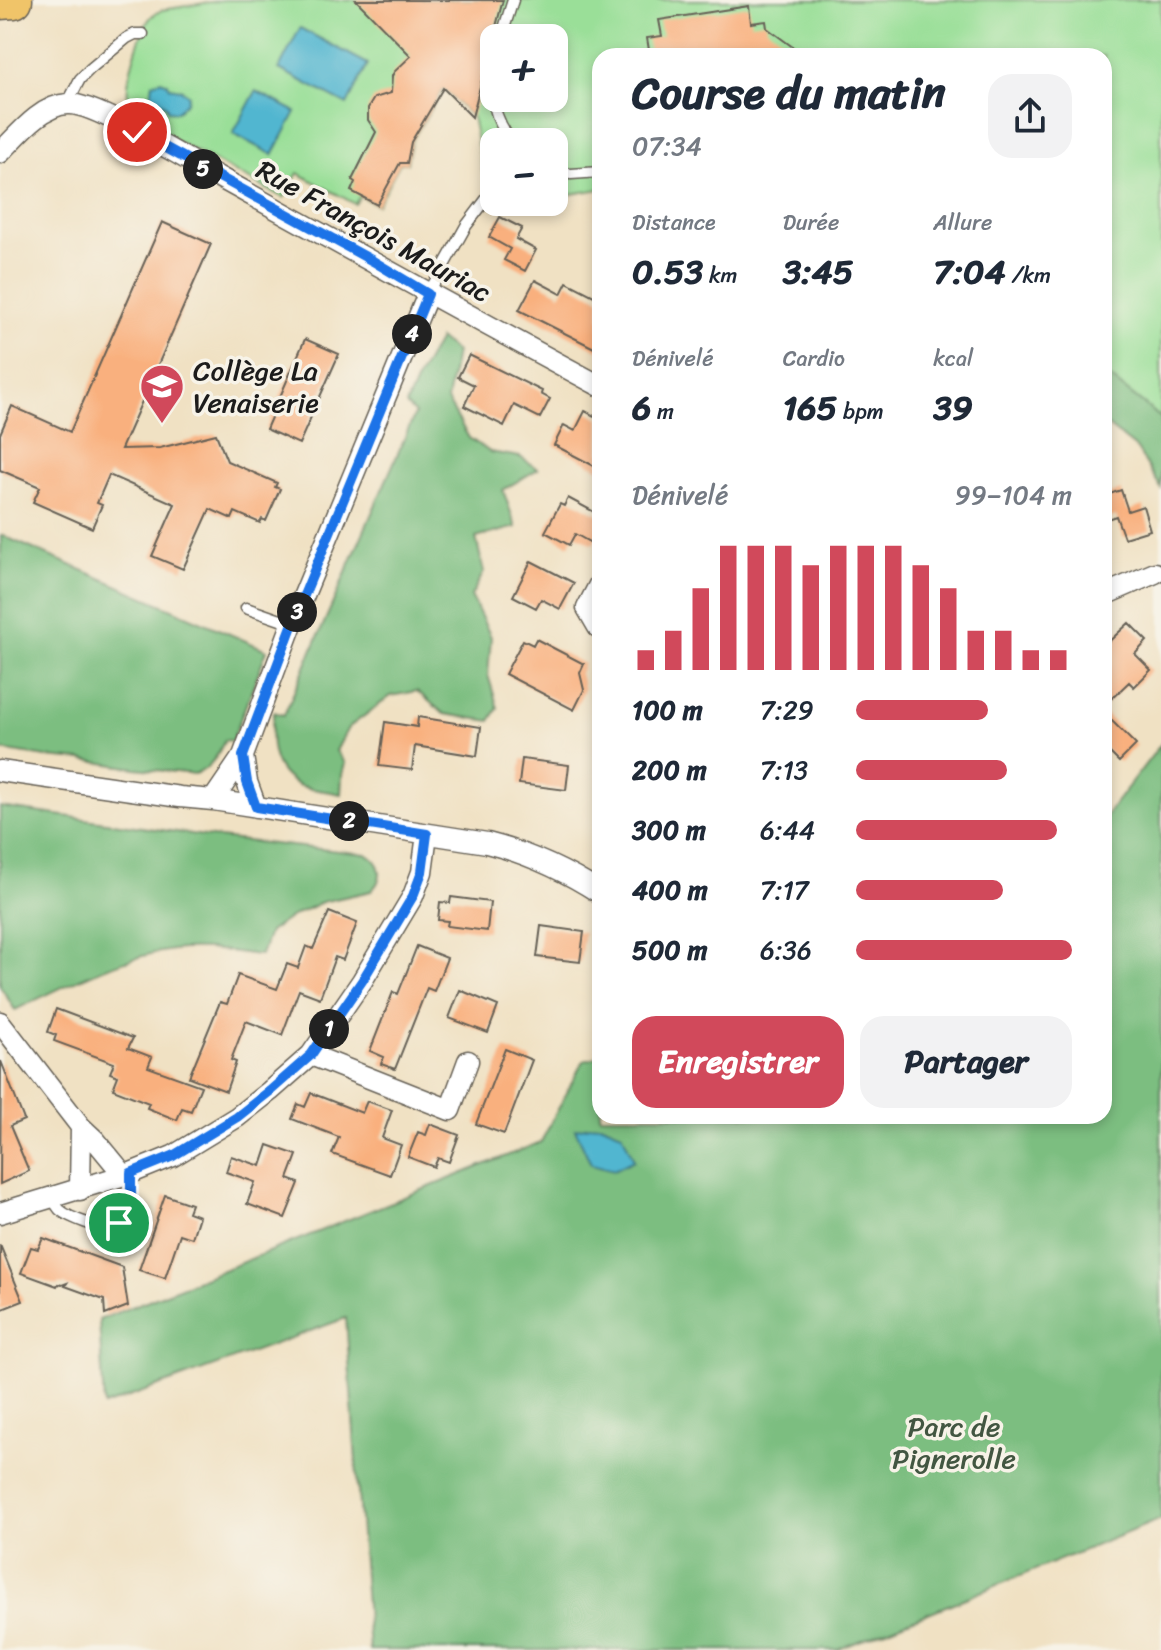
<!DOCTYPE html>
<html lang="fr">
<meta charset="utf-8">
<style>
:root{--surface:#fff;--page:#f2f2f3;--text:#1f2937;--muted:#747a83;--accent:#d1495b}
body{margin:0;font-family:Sriracha,sans-serif;background:var(--page);color:var(--text);height:100vh;display:flex;flex-direction:column;font-size:30px;white-space:nowrap}
*{box-sizing:border-box;margin:0}
p{font-size:26px;color:var(--muted)}
.icon{flex:none;width:44px;height:44px;fill:none;stroke:currentColor;stroke-width:2;stroke-linecap:round;stroke-linejoin:round}
.map{position:relative;flex:1;overflow:hidden}
.side{position:absolute;left:592px;top:48px;width:520px;height:1076px;display:flex;flex-direction:column;background:var(--surface);border-radius:24px;box-shadow:0 4px 12px #0003}
.side>*{flex:none}
.controls{position:absolute;left:480px;top:24px;display:grid;gap:16px}
.controls a{display:grid;place-items:center;width:88px;height:88px;border-radius:16px;background:var(--surface);box-shadow:0 4px 12px #0003;font-size:40px}
.pin{position:absolute;display:grid;place-items:center;width:68px;height:68px;color:#fff;margin:-34px;border:4px solid #fff;border-radius:50%;box-shadow:0 2px 8px #0007}
.km{position:absolute;width:40px;height:40px;margin:-20px;border-radius:50%;background:#222;color:#fff;font-size:22px;line-height:40px;text-align:center}
.round{display:grid;place-items:center;flex:none;width:84px;height:84px;border-radius:24px;background:var(--page)}
.head{display:flex;align-items:center;justify-content:space-between;height:136px;padding:0 40px}
h1{font-size:44px;font-weight:700;line-height:60px}
.stats{display:grid;grid-template-columns:repeat(3,1fr);gap:12px;height:136px;padding:8px 40px}
.stats div{display:grid;align-content:center}
.stats b{font-size:34px;font-weight:700}
.stats small{font-size:22px;font-weight:400}
.stats p{font-size:22px}
.chart{height:224px;padding:16px 40px}
.chart p{display:flex;justify-content:space-between}
.chart svg{width:100%;height:144px;margin-top:8px;stroke:var(--accent);stroke-width:6}
.button{display:flex;gap:16px;margin-top:auto;padding:16px 40px}
.button a{flex:1;height:92px;border-radius:24px;background:var(--accent);color:#fff;font-size:32px;font-weight:700;line-height:92px;text-align:center}
.button a+a{background:var(--page);color:var(--text)}
ul{padding:0 40px;list-style:none;font-size:26px}
li{display:grid;grid-template-columns:128px 96px 1fr;align-items:center;height:60px}
li i{height:20px;border-radius:10px;background:var(--accent)}
.map>svg:first-child{display:block}
.green{fill:#9adf98;stroke:#5b7e5a;stroke-width:2;fill-rule:evenodd}
.forest{fill:#7bbe80;stroke:#4c6d4e;stroke-width:2}
.water{fill:#51b6d0;stroke:#366976;stroke-width:2}
.building{fill:#f9b07e}
.lines{fill:none;stroke-linecap:round;stroke-linejoin:round}
.lane-casing{stroke:#666156;stroke-width:13}
.street-casing{stroke:#666156;stroke-width:23}
.highway-casing{stroke:#666156;stroke-width:39}
.lane{stroke:#fff;stroke-width:10}
.street{stroke:#fff;stroke-width:20}
.highway{stroke:#f0c469;stroke-width:36}
.route-casing{stroke:#fff;stroke-width:16}
.route{stroke:#1a73e8;stroke-width:10}
.labels{text-anchor:middle;dominant-baseline:central;stroke-width:7;stroke-linejoin:round;paint-order:stroke}
.street-label{font-size:28px;fill:#1c1c1c;stroke:#f7f3e8}
.poi-label{font-size:28px;fill:#1c1c1c;stroke:#f7f3e8;text-anchor:start}
.park-label{font-size:28px;fill:#425641;stroke:#f7f3e8}
</style>
<div class="map">
<svg width="1161" height="1650" viewBox="0 0 1161 1650">
<rect width="100%" height="100%" fill="#f7f3e8"/>
<filter id="ink" filterUnits="userSpaceOnUse"><feTurbulence type="fractalNoise" baseFrequency=".0125" numOctaves="2"/><feDisplacementMap in="SourceGraphic" scale="16" xChannelSelector="R" yChannelSelector="G"/><feConvolveMatrix kernelMatrix="1 2 1 2 8 2 1 2 1" color-interpolation-filters="sRGB"/></filter>
<filter id="wash" filterUnits="userSpaceOnUse"><feTurbulence type="fractalNoise" baseFrequency=".006" numOctaves="4" result="noise"/><feDisplacementMap in="SourceGraphic" scale="32" xChannelSelector="R" yChannelSelector="G"/><feGaussianBlur stdDeviation="1.8" result="paint"/><feColorMatrix in="noise" values="0 0 0 0 0 0 0 0 0 0 0 0 0 0 0 0 0 1.4 0 .05"/><feComposite in="paint" operator="in"/></filter>
<g filter="url(#wash)">
<rect width="100%" height="100%" fill="#f0e1c3"/>
<!-- green -->
<path class="green" d="M 223,0 L 1161,0 L 1161,418 L 1104,373 L 1104,56 L 600,56 L 600,189 L 554,197 L 554,142 L 494,142 L 494,202 L 519,202 L 490,206 L 472,117 L 443,88 L 411,142 L 407,163 L 400,163 L 377,205 L 360,196 L 355,204 L 298,173 L 284,198 L 149,127 C 138,118 130,110 128,96 C 125,81 141,29 151,17 C 155,13 157,13 162,10 ZM 494,38 L 554,38 L 554,98 L 494,98 Z"/>
<!-- forest -->
<path class="forest" d="M 439,339 L 456,352 L 447,400 L 469,438 L 490,452 L 520,457 L 538,469 L 503,490 L 516,527 L 476,538 L 484,572 L 471,596 L 491,637 L 488,675 L 498,708 L 490,721 L 444,714 L 417,691 L 391,696 L 348,728 L 336,751 L 345,763 L 342,776 L 341,794 C 328,791 310,790 298,785 C 269,771 269,738 274,712 L 284,715 L 415,414 L 406,405 L 418,377 Z
M 1104,373 L 1161,418 L 1161,488 L 1137,449 L 1104,423 Z
M 1,535 L 267,650 L 232,741 L 225,740 L 216,757 L 207,768 L 195,774 L 135,768 L 82,760 L 46,757 L 0,750 Z
M 1161,744 L 1161,1519 L 837,1650 L 369,1650 L 346,1318 L 104,1406 L 99,1320 L 541,1142 L 583,1061 L 600,1056 L 600,1116 L 1104,1116 L 1104,818 Z
M 0,807 L 219,838 L 366,854 C 382,862 385,878 371,891 L 322,902 L 292,916 L 269,932 L 261,955 C 232,952 202,946 173,950 C 117,957 66,986 15,1010 L 0,986 Z"/>
<!-- water -->
<path class="water" d="M 300,28 L 368,64 L 347,105 L 279,69 Z
M 161,80 L 168,83 L 169,87 L 181,89 L 188,95 L 187,101 L 176,112 L 168,111 L 166,106 L 151,95 L 153,83 Z
M 256,91 L 296,112 L 273,155 L 233,134 Z
M 600,1124 L 622,1133 L 634,1160 L 614,1170 L 591,1164 L 575,1129 Z"/>
<g id="blocks">
<!-- building -->
<path class="building" d="M 356,0 L 503,0 L 472,117 L 443,88 L 411,142 L 407,163 L 400,163 L 377,205 L 351,191 L 355,182 L 352,180 L 376,132 L 368,120 L 368,108 L 374,98 L 391,93 L 392,76 L 394,72 L 411,56 Z
M 749,6 L 751,23 L 766,21 L 767,28 L 805,56 L 650,56 L 647,38 L 662,36 L 659,20 Z
M 500,217 L 522,228 L 516,239 L 536,250 L 525,271 L 504,260 L 510,249 L 489,237 Z
M 162,222 L 211,244 L 121,449 L 160,448 L 216,434 L 227,461 L 277,483 L 275,487 L 280,489 L 266,521 L 262,519 L 260,523 L 235,512 L 232,519 L 210,509 L 183,569 L 152,556 L 175,504 L 109,475 L 97,503 L 102,505 L 92,528 L 33,502 L 40,487 L 0,470 L 0,434 L 12,406 L 70,432 Z
M 535,280 L 561,294 L 567,282 L 600,299 L 600,351 L 519,310 Z
M 305,339 L 339,354 L 299,444 L 266,429 Z
M 469,355 L 542,391 L 541,394 L 550,399 L 540,418 L 514,405 L 504,426 L 464,406 L 474,385 L 458,377 Z
M 585,411 L 600,419 L 600,469 L 554,445 L 564,425 L 575,431 Z
M 1121,490 L 1128,511 L 1143,506 L 1150,530 L 1124,538 L 1116,516 L 1104,520 L 1104,496 Z
M 568,498 L 600,515 L 600,530 L 593,544 L 575,534 L 569,545 L 545,532 L 560,504 L 564,506 Z
M 531,561 L 574,583 L 560,609 L 541,599 L 536,608 L 513,596 Z
M 1129,623 L 1147,641 L 1135,654 L 1151,670 L 1134,687 L 1129,682 L 1104,706 L 1104,646 Z
M 536,639 L 584,664 L 580,673 L 584,690 L 574,710 L 505,674 L 523,640 L 533,645 Z
M 1104,713 L 1136,745 L 1119,762 L 1104,747 Z
M 418,717 L 481,727 L 477,756 L 415,746 L 412,770 L 379,766 L 385,722 L 417,727 Z
M 522,759 L 569,765 L 566,790 L 519,784 Z
M 451,897 L 490,902 L 487,931 L 447,926 L 448,921 L 438,920 L 440,902 L 450,903 Z
M 329,912 L 357,923 L 343,960 L 335,957 L 320,998 L 299,990 L 282,1035 L 246,1021 L 231,1060 L 236,1062 L 226,1091 L 189,1077 L 220,1002 L 227,1004 L 238,975 L 277,989 L 287,964 L 298,968 L 306,946 L 313,949 Z
M 541,926 L 584,932 L 580,962 L 537,957 Z
M 417,946 L 447,958 L 434,991 L 427,988 L 395,1069 L 381,1064 L 384,1057 L 370,1051 L 393,992 L 398,994 Z
M 460,990 L 498,1006 L 488,1033 L 449,1018 Z
M 56,1009 L 133,1038 L 128,1048 L 152,1057 L 148,1067 L 201,1086 L 191,1111 L 182,1108 L 177,1120 L 147,1108 L 149,1103 L 113,1089 L 118,1076 L 110,1073 L 114,1063 L 54,1041 L 56,1035 L 48,1032 Z
M 505,1049 L 532,1060 L 504,1134 L 476,1124 Z
M 1,1061 L 24,1120 L 10,1126 L 29,1171 L 0,1184 Z
M 311,1093 L 362,1113 L 367,1101 L 392,1110 L 382,1138 L 401,1145 L 390,1175 L 332,1154 L 339,1137 L 292,1119 L 298,1104 L 305,1107 Z
M 430,1124 L 459,1135 L 449,1162 L 438,1158 L 434,1167 L 408,1157 L 418,1132 L 426,1135 Z
M 268,1145 L 297,1155 L 288,1179 L 299,1183 L 285,1218 L 247,1204 L 255,1182 L 226,1172 L 231,1156 L 261,1166 Z
M 165,1195 L 191,1204 L 188,1212 L 199,1216 L 192,1238 L 180,1234 L 165,1278 L 139,1270 Z
M 43,1238 L 122,1267 L 128,1306 L 105,1315 L 104,1300 L 65,1286 L 67,1283 L 62,1285 L 58,1284 L 57,1286 L 21,1273 L 31,1247 L 38,1249 Z
M 0,1245 L 23,1301 L 0,1310 Z"/>
</g>
</g>
<g filter="url(#ink)">
<use href="#blocks" fill-opacity="0" stroke="#666156" stroke-width="2"/>
<g class="lines">
<!-- lane casing -->
<g class="lane-casing">
<path id="lane" d="M 501,38 L 513,0
M 494,64 C 487,92 495,120 512,142
M 67,104 L 80,79 L 90,69 L 127,38 L 135,34 L 143,34
M 554,172 L 571,174 L 600,172
M 428,294 L 466,226 L 494,189
M 246,608 L 292,624
M 52,1198 C 53,1200 58,1208 60,1210 C 69,1218 101,1229 113,1229 C 128,1216 133,1192 131,1173"/>
</g>
<!-- street casing -->
<g class="street-casing">
<path id="street" d="M 0,153 C 18,135 41,105 68,104 C 94,102 187,160 215,175 C 343,246 471,317 600,386
M 1104,595 L 1155,573
M 598,627 L 587,608 L 600,583
M 243,756 L 247,782 L 256,807
M 0,771 L 180,797 L 213,800 L 487,843 C 527,853 566,871 600,893
M 213,800 L 243,756 L 292,624 L 428,294
M 0,1022 L 81,1127 L 96,1141 L 124,1175
M 311,1055 L 450,1110 L 468,1061
M 80,1190 L 81,1127
M 0,1213 L 131,1173 L 173,1156 L 237,1117 L 270,1091 L 311,1055 L 362,981 L 413,896 L 422,872 L 427,834"/>
</g>
<!-- highway casing -->
<g class="highway-casing">
<path id="highway" d="M 0,1 L 14,0"/>
</g>
<!-- lane -->
<use href="#lane" class="lane"/>
<!-- street -->
<use href="#street" class="street"/>
<!-- highway -->
<use href="#highway" class="highway"/>
</g>
</g>
<g class="lines" filter="url(#ink)">
<!-- route casing -->
<g class="route-casing">
<path id="route" d="M 119,1223 L 131,1195 L 131,1173 L 173,1156 L 237,1117 L 270,1091 L 311,1055 L 362,981 L 413,896 L 422,872 L 427,834 L 256,807 L 247,782 L 243,756 L 298,610 L 428,294 L 373,261 L 137,132"/>
</g>
<!-- route -->
<use href="#route" class="route"/>
</g>
<!-- icons -->
<defs>
<g id="school-pin" transform="scale(2.3)"><path d="M0 17L-7.5 6A9.5 9.5 0 1 1 7.5 6Z" fill="#d1495b" stroke="#f7f3e8"/><path d="M0-5L7-2L0 1L-7-2ZM-4 1L0 2.5L4 1V4Q0 6-4 4Z" fill="#fff"/></g>
</defs>
<g fill-rule="evenodd">
<use href="#school-pin" x="162" y="386"/>
</g>
<g class="labels">
<!-- street labels -->
<g class="street-label">
<text transform="translate(374 231) rotate(29)">Rue François Mauriac</text>
</g>
<!-- poi labels -->
<g class="poi-label">
<text x="193" y="370">Collège La<tspan x="193" dy="32">Venaiserie</tspan></text>
</g>
<!-- park labels -->
<g class="park-label">
<text x="954" y="1426">Parc de<tspan x="954" dy="32">Pignerolle</tspan></text>
</g>
</g>
</svg>
<div class="controls">
<a>+</a>
<a>−</a>
</div>
<div class="pin" style="left:119px;top:1223px;background:#1e9e55"><svg class="icon" aria-label="arrive" viewBox="0 0 24 24"><path d="M6 21V4h12l-3 4 3 4H6"/></svg></div>
<div class="pin" style="left:137px;top:132px;background:#d93025"><svg class="icon" aria-label="check" viewBox="0 0 24 24"><path d="M5 12l5 5 9-10"/></svg></div>
<b class="km" style="left:329px;top:1029px">1</b>
<b class="km" style="left:349px;top:821px">2</b>
<b class="km" style="left:297px;top:612px">3</b>
<b class="km" style="left:412px;top:334px">4</b>
<b class="km" style="left:203px;top:169px">5</b>
<section class="side">
<div class="head"><div><h1>Course du matin</h1><p>07:34</p></div><a class="round"><svg class="icon" aria-label="share" viewBox="0 0 24 24"><path d="M12 15V3M7 8l5-5 5 5M5 13v7h14v-7"/></svg></a></div>
<div class="stats">
<div><p>Distance</p><b>0.53<small> km</small></b></div>
<div><p>Durée</p><b>3:45</b></div>
<div><p>Allure</p><b>7:04<small> /km</small></b></div>
</div>
<div class="stats">
<div><p>Dénivelé</p><b>6<small> m</small></b></div>
<div><p>Cardio</p><b>165<small> bpm</small></b></div>
<div><p>kcal</p><b>39</b></div>
</div>
<div class="chart"><p><span>Dénivelé</span>99–104 m</p>
<svg viewBox="0 0 160 44" preserveAspectRatio="none"><path d="M5 44V38M15 44V32M25 44V19M35 44V6M45 44V6M55 44V6M65 44V12M75 44V6M85 44V6M95 44V6M105 44V12M115 44V19M125 44V32M135 44V32M145 44V38M155 44V38"/></svg>
</div>
<ul>
<li><b>100 m</b>7:29<i style="width:61%"></i></li>
<li><b>200 m</b>7:13<i style="width:70%"></i></li>
<li><b>300 m</b>6:44<i style="width:93%"></i></li>
<li><b>400 m</b>7:17<i style="width:68%"></i></li>
<li><b>500 m</b>6:36<i style="width:100%"></i></li>
</ul>
<div class="button"><a>Enregistrer</a><a>Partager</a></div>
</section>
</div>
